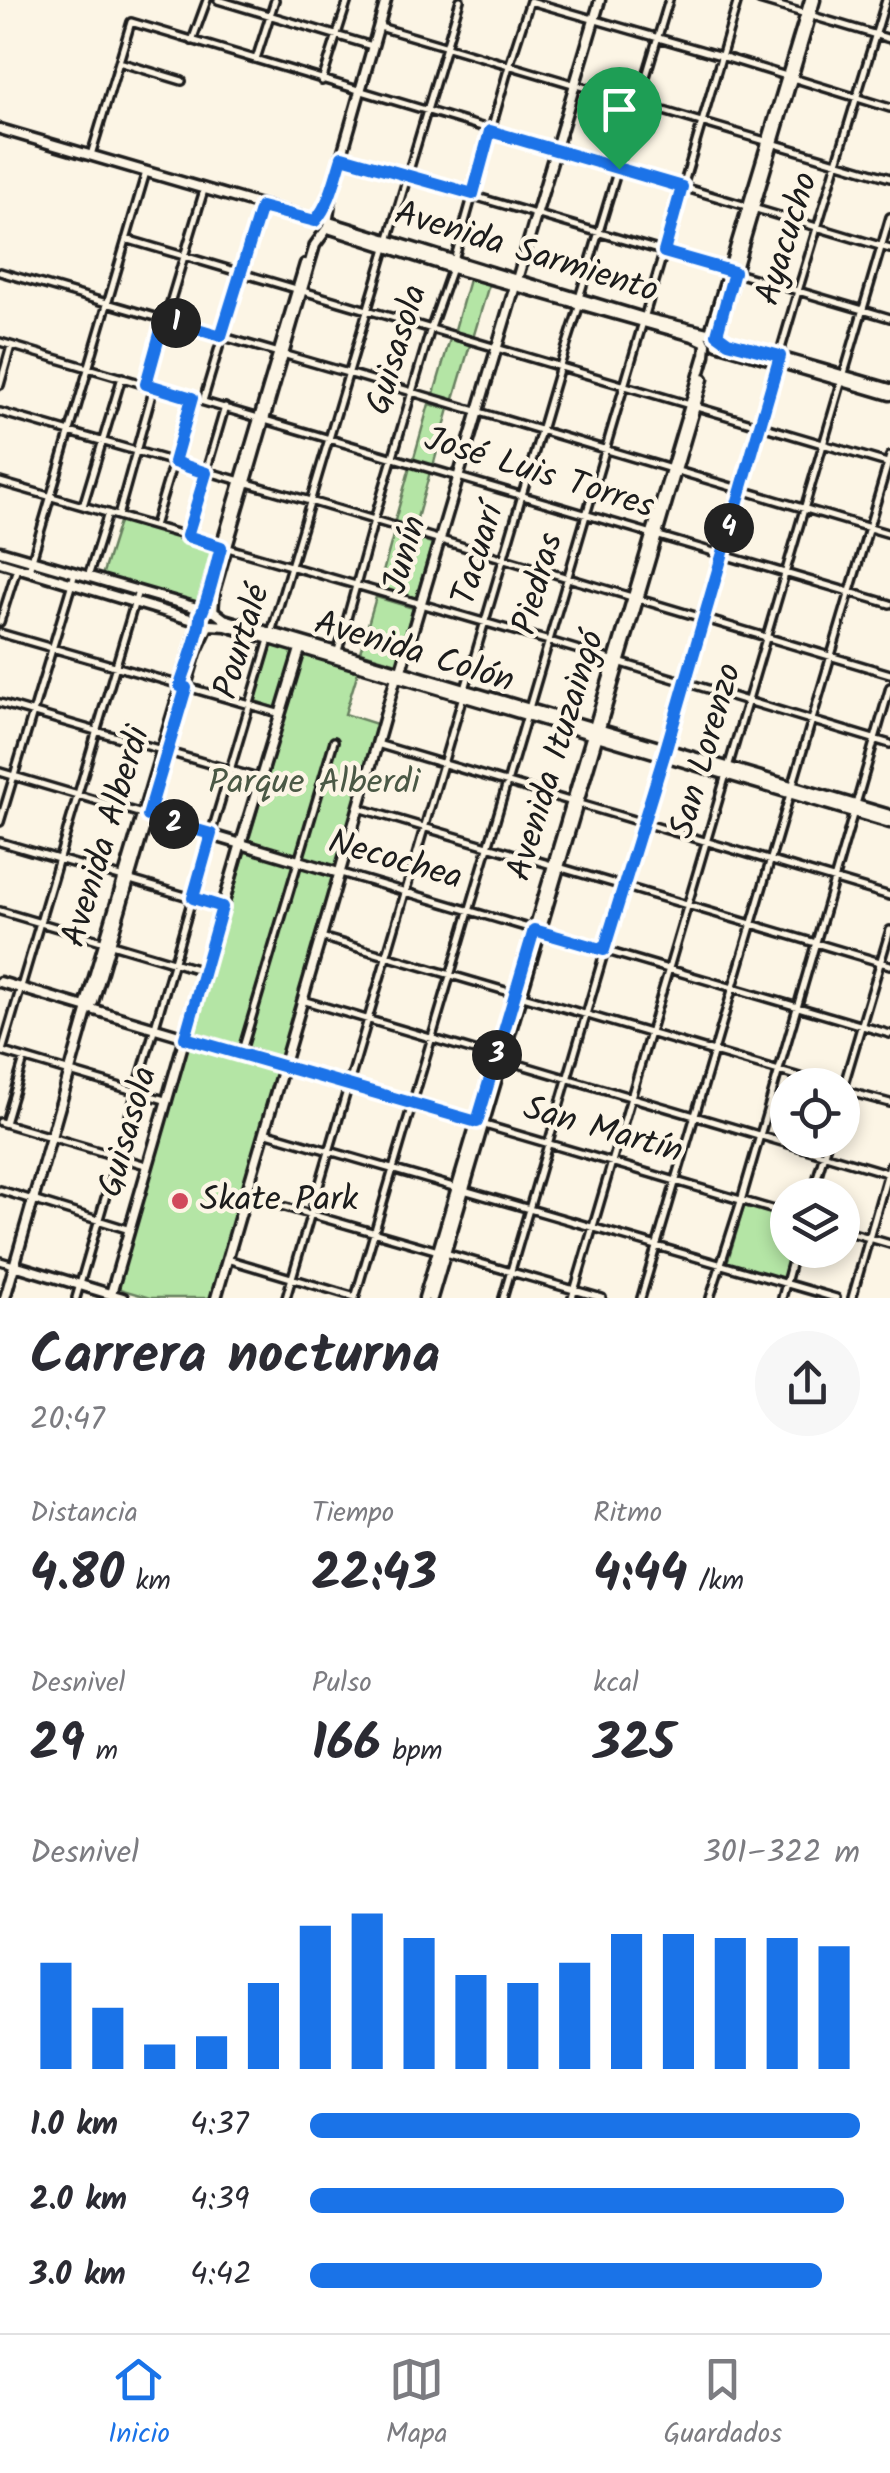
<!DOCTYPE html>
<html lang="es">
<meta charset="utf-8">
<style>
:root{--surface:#fff;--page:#f7f7f7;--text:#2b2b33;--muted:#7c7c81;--line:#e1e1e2;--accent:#1a73e8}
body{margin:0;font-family:Kalam,sans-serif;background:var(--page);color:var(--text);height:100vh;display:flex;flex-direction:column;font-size:38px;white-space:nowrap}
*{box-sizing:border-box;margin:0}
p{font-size:32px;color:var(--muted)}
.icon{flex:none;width:55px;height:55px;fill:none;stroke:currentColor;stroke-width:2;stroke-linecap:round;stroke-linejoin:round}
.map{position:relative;height:1298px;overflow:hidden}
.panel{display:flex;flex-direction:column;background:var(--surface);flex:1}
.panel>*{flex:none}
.tools{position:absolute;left:770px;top:1068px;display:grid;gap:20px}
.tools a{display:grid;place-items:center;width:90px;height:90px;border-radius:50%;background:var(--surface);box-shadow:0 5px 15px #0003;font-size:50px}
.pin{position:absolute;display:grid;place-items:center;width:85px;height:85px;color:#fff;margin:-102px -42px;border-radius:50% 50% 50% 0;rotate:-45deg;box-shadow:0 0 10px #0007}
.pin .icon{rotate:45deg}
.km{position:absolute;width:50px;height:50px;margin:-25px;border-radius:50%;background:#222;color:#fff;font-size:28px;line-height:50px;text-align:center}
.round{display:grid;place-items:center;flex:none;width:105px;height:105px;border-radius:52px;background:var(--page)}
.head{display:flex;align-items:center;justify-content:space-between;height:170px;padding:0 30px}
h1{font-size:55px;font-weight:800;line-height:75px}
.stats{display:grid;grid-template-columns:repeat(3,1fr);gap:15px;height:170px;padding:10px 30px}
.stats div{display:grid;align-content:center}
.stats b{font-size:50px;font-weight:800}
.stats small{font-size:28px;font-weight:400}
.stats p{font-size:28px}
.chart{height:280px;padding:20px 30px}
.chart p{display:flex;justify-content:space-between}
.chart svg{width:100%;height:180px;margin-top:10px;stroke:var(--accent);stroke-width:6}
ul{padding:0 30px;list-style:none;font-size:32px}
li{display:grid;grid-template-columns:160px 120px 1fr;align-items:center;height:75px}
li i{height:25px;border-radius:12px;background:var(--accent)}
.dock{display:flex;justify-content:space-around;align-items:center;height:140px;border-top:2px solid var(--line);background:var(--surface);font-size:28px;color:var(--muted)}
.dock a{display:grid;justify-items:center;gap:5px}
.dock .on{color:var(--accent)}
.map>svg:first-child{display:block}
.green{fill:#b4e5a5;stroke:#688060;stroke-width:2.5}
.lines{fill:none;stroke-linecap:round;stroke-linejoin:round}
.street-casing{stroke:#1c1c1c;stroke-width:12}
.secondary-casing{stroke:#1c1c1c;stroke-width:15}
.street{stroke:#fcf5e5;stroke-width:5}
.secondary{stroke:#fcf5e5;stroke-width:8}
.route-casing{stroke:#fff;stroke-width:20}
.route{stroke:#1a73e8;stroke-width:12}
.poi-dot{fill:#d1495b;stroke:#fcf5e5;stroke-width:4}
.labels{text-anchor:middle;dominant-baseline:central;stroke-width:9;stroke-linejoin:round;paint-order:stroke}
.street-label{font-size:35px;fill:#1c1c1c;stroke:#fcf5e5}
.park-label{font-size:35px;fill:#4a5845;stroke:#fcf5e5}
.poi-label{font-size:35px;fill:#1c1c1c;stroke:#fcf5e5;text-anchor:start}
</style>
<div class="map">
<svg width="890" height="1298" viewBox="0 0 890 1298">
<rect width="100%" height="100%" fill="#fcf5e5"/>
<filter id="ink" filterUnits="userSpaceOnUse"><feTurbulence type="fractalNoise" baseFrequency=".01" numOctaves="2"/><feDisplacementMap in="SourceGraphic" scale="20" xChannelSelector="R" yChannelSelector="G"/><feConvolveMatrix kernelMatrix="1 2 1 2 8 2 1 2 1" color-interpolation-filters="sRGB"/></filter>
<g filter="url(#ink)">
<!-- green -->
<path class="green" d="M 470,276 L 490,281 L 473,338 L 454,333 Z
M 450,339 L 470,345 L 453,402 L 433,397 Z
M 429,404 L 449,409 L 433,466 L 413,461 Z
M 410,467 L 430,472 L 414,529 L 394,524 Z
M 120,519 L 217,548 L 199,605 L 102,576 Z
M 394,532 L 432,543 L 416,598 L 379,587 Z
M 376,597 L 413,608 L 397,663 L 360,652 Z
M 272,645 L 297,652 L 280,709 L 255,701 Z
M 304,652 L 359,668 L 345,714 L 380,725 L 338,869 L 248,843 Z
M 246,849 L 336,875 L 280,1063 L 191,1036 Z
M 189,1042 L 278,1069 L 210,1298 L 150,1298 L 116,1288 Z
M 745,1204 L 787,1217 L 788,1250 L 791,1250 L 783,1279 L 727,1263 Z"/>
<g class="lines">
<!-- street casing -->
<g class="street-casing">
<path id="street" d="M 218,0 L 372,46
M 759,0 L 890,39
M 530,1 L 721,56 L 890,108
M 380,27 L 890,178
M 192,41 L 207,0
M 256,59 L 275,0
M 119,62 L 182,81
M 322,81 L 348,0
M 91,155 L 131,22 L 890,249
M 341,157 L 890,318
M 126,239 L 887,463
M 0,272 L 348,373 L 890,534
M 0,342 L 890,604
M 146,383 L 204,190
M 0,385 L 11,346
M 203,401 L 261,207
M 0,412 L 310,501 L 890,674
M 0,482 L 549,641 L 890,744
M 83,506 L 122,377
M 118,516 L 154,387
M 154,526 L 192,399
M 187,536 L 225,407
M 29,570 L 146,172
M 88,577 L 108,513
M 0,622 L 17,568
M 0,633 L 281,714
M 338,651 L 374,520 L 431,328 L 452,268 L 509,66 L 530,1
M 0,703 L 261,779
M 377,744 L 890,896
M 0,772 L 142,814
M 359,808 L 890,965
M 0,822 L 75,573
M 0,842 L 223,907
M 341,873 L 890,1034
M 0,911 L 203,971
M 321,937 L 827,1085
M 302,1000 L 890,1174
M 2,1051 L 138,591
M 3,1052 L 168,1101
M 241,1054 L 334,741
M 284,1066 L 788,1214
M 842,1090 L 890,1103
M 842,1091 L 890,930
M 0,1122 L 149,1166
M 5,1123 L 24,1059
M 264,1132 L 836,1298
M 0,1190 L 130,1230
M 812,1195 L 828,1140
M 247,1196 L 602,1298
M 842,1230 L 890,1244
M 227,1259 L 355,1297
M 0,1261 L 14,1265
M 76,1298 L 211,834 L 460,0
M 286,1298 L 560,366 L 580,304 L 579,298 L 669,0
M 355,1298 L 738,0
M 503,1298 L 798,291 L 886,0
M 572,1298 L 890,217
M 641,1298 L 890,456
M 710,1298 L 741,1201 L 890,687
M 782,1298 L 795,1250
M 852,1298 L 890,1165"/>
</g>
<!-- secondary casing -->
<g class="secondary-casing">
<path id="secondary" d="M 0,129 L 315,221
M 328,218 L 331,193 L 386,0
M 315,221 L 320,216 L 330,195
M 329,222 L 517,280 L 644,318 L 707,333
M 328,228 L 452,268 L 693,336 L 704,341
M 710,332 L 810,0
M 717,334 L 815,0
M 717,344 L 890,395
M 755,350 L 890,389
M 0,551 L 204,610
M 0,562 L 200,622
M 205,609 L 206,597 L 305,264
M 213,612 L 215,588 L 315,245 L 326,230
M 210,625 L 226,626 L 890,823
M 147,816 L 339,873
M 0,982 L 284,1066
M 88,1008 L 93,1002 L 196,652 L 208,626
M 14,1265 L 123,1298
M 111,1294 L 241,843 L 301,646
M 5,1298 L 88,1008 L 86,1004 L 193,645 L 204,610 L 211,609 L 224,619 L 890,815
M 216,1298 L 377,744 L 396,677 L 401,670 L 600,0
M 424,1298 L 705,355 L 706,344
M 432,1298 L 703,379"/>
</g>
<!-- street -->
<use href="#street" class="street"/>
<!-- secondary -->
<use href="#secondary" class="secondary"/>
</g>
</g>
<g class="lines" filter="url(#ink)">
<!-- route casing -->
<g class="route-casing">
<path id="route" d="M 490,131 L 682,187 L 664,252 L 734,272 L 717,334 L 728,342 L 780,356 L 666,749 L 604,950 L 534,930 L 477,1122 L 185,1038 L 222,907 L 193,898 L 211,834 L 148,816 L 186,688 L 180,686 C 185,669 201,631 200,616 C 208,604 216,564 221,547 L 187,536 L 206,473 L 174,462 L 192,398 L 146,384 L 164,319 L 221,336 L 261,207 L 315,221 C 330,204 335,179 342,157 L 473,194 Z"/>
</g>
<!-- route -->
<use href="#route" class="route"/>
</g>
<!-- markers -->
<circle class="poi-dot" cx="180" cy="1201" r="10"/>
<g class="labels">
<!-- street labels -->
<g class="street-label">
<text transform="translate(788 239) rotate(-73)">Ayacucho</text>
<text transform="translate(526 253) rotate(17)">Avenida Sarmiento</text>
<text transform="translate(398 350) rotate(-73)">Guisasola</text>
<text transform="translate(539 474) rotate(17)">José Luis Torres</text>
<text transform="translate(406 555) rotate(-74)">Junín</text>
<text transform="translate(479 555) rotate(-73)">Tacuarí</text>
<text transform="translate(539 584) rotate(-74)">Piedras</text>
<text transform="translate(243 642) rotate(-73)">Pourtalé</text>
<text transform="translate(414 653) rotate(17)">Avenida Colón</text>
<text transform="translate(707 751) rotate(-74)">San Lorenzo</text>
<text transform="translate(557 756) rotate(-73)">Avenida Ituzaingó</text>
<text transform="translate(107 837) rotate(-73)">Avenida Alberdi</text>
<text transform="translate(395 861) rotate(16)">Necochea</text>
<text transform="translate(603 1131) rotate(16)">San Martín</text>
<text transform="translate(129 1132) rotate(-74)">Guisasola</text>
</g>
<!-- park labels -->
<g class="park-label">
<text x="314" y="784">Parque Alberdi</text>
</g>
<!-- poi labels -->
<g class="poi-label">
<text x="200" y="1201">Skate Park</text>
</g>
</g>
</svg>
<div class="tools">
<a><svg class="icon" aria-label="locate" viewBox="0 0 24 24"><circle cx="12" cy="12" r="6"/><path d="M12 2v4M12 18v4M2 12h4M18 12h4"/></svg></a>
<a><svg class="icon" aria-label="layers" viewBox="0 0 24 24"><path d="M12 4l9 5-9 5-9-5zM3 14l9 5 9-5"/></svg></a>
</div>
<div class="pin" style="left:619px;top:169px;background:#1e9e55"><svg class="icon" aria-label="arrive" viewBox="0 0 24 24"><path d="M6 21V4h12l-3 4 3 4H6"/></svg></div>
<b class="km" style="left:176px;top:323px">1</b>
<b class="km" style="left:174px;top:824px">2</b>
<b class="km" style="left:497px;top:1055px">3</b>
<b class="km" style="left:729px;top:528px">4</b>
</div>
<section class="panel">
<div class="head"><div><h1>Carrera nocturna</h1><p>20:47</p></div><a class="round"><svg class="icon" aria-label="share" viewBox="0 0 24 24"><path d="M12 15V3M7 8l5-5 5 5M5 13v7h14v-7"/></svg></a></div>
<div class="stats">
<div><p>Distancia</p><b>4.80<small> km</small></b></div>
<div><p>Tiempo</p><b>22:43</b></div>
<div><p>Ritmo</p><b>4:44<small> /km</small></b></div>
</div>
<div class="stats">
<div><p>Desnivel</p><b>29<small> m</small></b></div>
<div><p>Pulso</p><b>166<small> bpm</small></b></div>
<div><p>kcal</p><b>325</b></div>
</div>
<div class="chart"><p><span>Desnivel</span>301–322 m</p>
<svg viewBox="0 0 160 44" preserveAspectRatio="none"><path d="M5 44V18M15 44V29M25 44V38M35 44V36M45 44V23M55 44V9M65 44V6M75 44V12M85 44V21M95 44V23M105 44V18M115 44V11M125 44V11M135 44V12M145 44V12M155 44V14"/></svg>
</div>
<ul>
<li><b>1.0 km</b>4:37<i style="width:100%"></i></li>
<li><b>2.0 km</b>4:39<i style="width:97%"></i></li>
<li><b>3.0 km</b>4:42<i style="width:93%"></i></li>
</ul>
</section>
<nav class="dock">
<a class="on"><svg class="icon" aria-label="home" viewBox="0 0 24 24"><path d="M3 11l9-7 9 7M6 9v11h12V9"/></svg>Inicio</a>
<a><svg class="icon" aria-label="map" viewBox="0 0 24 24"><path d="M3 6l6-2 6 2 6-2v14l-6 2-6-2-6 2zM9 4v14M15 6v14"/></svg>Mapa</a>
<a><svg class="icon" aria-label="saved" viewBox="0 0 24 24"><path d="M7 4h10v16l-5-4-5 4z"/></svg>Guardados</a>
</nav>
